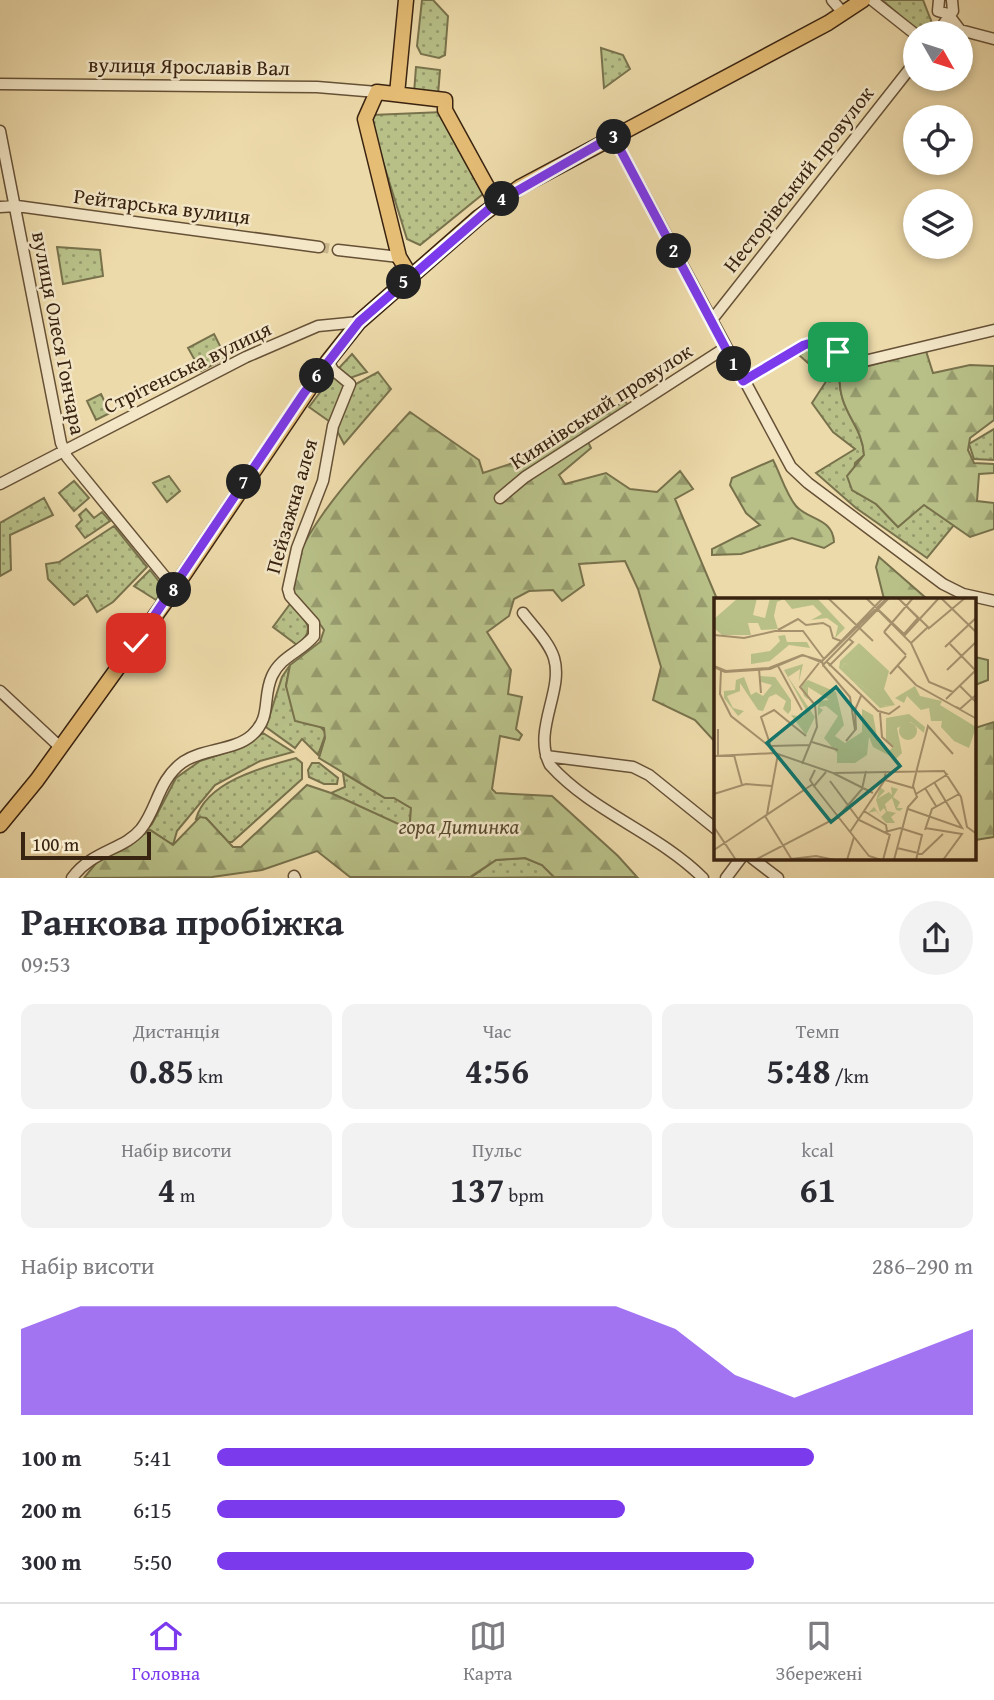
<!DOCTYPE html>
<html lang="uk">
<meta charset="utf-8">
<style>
:root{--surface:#fff;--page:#f2f2f3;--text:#2b2b33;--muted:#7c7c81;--line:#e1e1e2;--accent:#7c3aed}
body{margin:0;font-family:"Gentium Book Plus",serif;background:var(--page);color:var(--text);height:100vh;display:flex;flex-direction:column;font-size:26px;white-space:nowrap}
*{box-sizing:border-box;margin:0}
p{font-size:23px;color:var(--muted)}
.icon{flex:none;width:38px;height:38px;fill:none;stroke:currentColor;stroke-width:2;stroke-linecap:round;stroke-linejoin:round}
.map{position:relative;height:878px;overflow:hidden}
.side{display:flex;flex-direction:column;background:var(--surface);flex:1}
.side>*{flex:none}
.needle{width:46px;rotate:129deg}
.fabs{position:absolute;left:903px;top:21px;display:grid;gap:14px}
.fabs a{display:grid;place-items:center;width:70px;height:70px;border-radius:50%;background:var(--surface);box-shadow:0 4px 10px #0003;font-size:35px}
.scale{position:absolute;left:21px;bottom:18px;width:130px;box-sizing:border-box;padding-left:7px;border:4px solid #392311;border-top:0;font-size:19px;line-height:24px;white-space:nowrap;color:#392311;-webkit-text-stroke:5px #f3e7c8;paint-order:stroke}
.pin{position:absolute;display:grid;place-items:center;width:60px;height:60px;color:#fff;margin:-30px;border-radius:14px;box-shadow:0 4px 10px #0006}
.km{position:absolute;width:35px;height:35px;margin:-18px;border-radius:50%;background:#222;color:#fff;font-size:19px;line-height:35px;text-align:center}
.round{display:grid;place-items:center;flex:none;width:74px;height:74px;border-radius:37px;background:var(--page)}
.summary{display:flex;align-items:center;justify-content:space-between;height:119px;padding:0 21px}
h1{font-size:38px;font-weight:800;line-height:52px}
.figures{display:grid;grid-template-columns:repeat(3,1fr);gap:10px;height:119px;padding:7px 21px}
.figures div{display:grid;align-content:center;border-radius:14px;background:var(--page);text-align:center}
.figures b{font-size:35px;font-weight:800}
.figures small{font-size:19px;font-weight:400}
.figures p{font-size:19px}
.chart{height:196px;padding:14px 21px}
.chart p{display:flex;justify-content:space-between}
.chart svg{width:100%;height:126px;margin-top:7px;fill:var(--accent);opacity:.7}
ul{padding:0 21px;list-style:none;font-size:23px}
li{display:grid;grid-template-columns:112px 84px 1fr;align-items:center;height:52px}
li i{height:18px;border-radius:9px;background:var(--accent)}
.tab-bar{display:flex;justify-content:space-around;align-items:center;height:98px;border-top:2px solid var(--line);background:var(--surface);font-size:19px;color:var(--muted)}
.tab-bar a{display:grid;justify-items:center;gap:4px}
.tab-bar .active{color:var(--accent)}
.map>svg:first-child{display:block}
.grass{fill:url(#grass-dots);stroke:#78724c;stroke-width:2}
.forest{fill:url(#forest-firs);stroke:#78724c;stroke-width:2}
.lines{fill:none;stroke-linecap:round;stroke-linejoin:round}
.minor-tunnel{stroke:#c9b58b;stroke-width:10;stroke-dasharray:10 5;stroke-linecap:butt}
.minor-casing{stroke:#665137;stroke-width:13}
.major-casing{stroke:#392311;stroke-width:17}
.minor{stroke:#f3e7c8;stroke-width:10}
.major{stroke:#e6bd75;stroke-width:14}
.route-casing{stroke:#fff;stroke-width:14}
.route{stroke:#7c3aed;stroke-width:9}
.labels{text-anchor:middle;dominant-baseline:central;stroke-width:5;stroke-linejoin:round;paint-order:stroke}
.street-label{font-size:21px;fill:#392311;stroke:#f3e7c8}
.park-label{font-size:21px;font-style:italic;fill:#594a2f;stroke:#f3e7c8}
.inset-road{fill:none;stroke:#a5916d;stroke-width:2}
.view{fill:#0f766e;fill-opacity:0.15;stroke:#0f766e;stroke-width:3.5}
.inset-edge{fill:none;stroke:#392311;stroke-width:3.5}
</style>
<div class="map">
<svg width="994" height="878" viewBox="0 0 994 878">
<defs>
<pattern id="grass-dots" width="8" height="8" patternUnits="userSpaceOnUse" patternTransform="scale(1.75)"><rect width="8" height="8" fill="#b8c088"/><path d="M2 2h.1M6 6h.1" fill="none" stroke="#979c6e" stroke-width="1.8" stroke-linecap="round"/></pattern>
<pattern id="forest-firs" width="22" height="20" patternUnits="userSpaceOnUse" patternTransform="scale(1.75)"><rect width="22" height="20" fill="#b8c088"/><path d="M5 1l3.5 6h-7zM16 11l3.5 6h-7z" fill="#979c6e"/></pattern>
</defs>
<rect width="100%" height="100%" fill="#eddaaa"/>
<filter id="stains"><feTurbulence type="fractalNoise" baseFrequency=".00286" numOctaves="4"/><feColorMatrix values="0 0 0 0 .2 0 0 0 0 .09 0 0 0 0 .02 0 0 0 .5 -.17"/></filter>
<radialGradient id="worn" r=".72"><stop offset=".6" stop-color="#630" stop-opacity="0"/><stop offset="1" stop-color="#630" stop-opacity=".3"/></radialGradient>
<!-- grass -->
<path class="grass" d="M 422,0 L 433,0 L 448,16 L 445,55 L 439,58 L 421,54 L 417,46 Z
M 882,0 L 923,0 L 932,23 L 927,29 L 916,30 Z
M 601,48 L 623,55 L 630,69 L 604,88 Z
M 416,67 L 440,70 L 438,95 L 414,93 Z
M 443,112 L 456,145 L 483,194 L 420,245 L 407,239 L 370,120 L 372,115 Z
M 57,247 L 100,250 L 103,276 L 63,284 Z
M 214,334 L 226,358 L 201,371 L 188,348 Z
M 817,345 L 815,349 L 840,369 C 836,413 862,421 864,455 L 855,463 L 852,490 L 876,504 L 898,527 L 924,504 L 954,525 L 927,558 L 856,508 L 816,473 L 855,449 L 833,432 L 812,403 L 827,380 L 799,355 L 808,347 Z
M 352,354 L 367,372 L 350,378 L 338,369 Z
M 378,372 L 391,389 L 344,444 L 336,429 L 354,385 Z
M 334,374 L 346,385 L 333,424 L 309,407 Z
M 101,394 L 110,413 L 96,420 L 87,401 Z
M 994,429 L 994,460 L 974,459 L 969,444 Z
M 169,476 L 180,491 L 167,502 L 153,483 Z
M 74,481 L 89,498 L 74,511 L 59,493 Z
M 44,498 L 53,515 L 10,535 L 11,570 L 0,576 L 0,523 Z
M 86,509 L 94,518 L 102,512 L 110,521 L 85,538 L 76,526 L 82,520 L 79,515 Z
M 114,526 L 147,567 L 113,602 L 97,612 L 87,595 L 74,605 L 48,579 L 46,564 L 59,562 Z
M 150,570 L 164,588 L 156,600 L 134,586 Z
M 290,604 C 305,619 318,629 297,645 L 273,627 Z
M 290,665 L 286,686 L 307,724 L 319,725 L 326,733 L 318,755 L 302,739 L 295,748 L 266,727 L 282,677 Z
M 263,733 L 293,752 L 260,761 L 215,785 L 177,831 L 173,845 L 150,830 L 142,835 L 152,824 L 176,778 L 200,761 L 243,747 Z
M 296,758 L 302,763 L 302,779 L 232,842 L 228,842 L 206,818 L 196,819 C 206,782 263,767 296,758 Z
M 312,763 L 319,763 L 338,778 L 337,784 L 324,784 L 309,777 L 308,770 Z
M 343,773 L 385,798 L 394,798 L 411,808 L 410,822 L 401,828 L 331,793 L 345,787 Z
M 525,858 L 542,865 L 554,877 L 470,878 L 496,860 Z"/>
<!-- forest -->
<path class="forest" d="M 821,344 L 861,368 L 926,351 L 933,373 L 970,365 L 994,366 L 994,420 L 970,438 L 968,450 L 974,463 L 994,464 L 994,473 L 979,474 L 977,501 L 994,503 L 994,529 L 970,537 L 924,505 L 898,527 L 876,504 L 852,490 L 847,476 L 864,455 C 862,421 836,413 840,369 L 815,349 Z
M 625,401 L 628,405 L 584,434 L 591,448 L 559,475 L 565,484 L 606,473 L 630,489 L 657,492 L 680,471 L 693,489 L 675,499 L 717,599 L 716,743 L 695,720 L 653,700 L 661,667 L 638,589 L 625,561 L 579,564 L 584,585 L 562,601 L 553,590 L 529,591 L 514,599 L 509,616 L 487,632 L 511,670 L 508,694 L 522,697 L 516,729 L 522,735 L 519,740 L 500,736 L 492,789 L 496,793 L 552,796 L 618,856 L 637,877 L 554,877 L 542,865 L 525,858 L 496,860 L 470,877 L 350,877 L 317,851 L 262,870 L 212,877 L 84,878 L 97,862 L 150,830 L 173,845 L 200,817 L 206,818 L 233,847 L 241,847 L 307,785 L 331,793 L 405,827 L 410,822 L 411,808 L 394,798 L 385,798 L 319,758 L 325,738 L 324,728 L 295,721 L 286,686 L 290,665 L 320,642 L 324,630 C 317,617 302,611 295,598 C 271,554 382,443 410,412 L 479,460 L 483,473 L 531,457 Z
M 773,460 C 780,473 786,494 796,506 C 808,520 833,518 834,542 L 824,548 L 792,538 L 741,554 L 712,555 L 712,549 L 760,525 L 746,513 L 730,485 L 732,478 Z
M 879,557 L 926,598 L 930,599 L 884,599 L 876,567 Z
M 975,657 L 988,660 L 988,680 L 975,685 Z
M 994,722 L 994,837 L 975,840 L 975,728 Z"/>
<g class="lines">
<!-- minor-tunnel -->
<path class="minor-tunnel" d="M 319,247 L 338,250"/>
<!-- minor casing -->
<g class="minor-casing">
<path id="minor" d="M 832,0 L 844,14
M 872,0 L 915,34
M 939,0 L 938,11 L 948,14
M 948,14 L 960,30 L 994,39
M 937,33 L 953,11 L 952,0
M 0,84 L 317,87 L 377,92
M 0,131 L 61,443 L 67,457 L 175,589
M 613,136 L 791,467 L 808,483 L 943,584 L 963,594 L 994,601
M 0,207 L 17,206 L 319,247
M 338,250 L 399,257
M 711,321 L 915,62
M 743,381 L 804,345 L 822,340 L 838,352 L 860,362 L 994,330
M 0,484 L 246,357 L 318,326 L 359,322
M 500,498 L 525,477 L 725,348
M 523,613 C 533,626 549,642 554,658 C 564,691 532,730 550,765 C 592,812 658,833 703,878
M 0,691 L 60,747
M 546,756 L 633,767 L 649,775 L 716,829
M 752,858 L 778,878
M 294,876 L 295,878
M 72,878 C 92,850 124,850 141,829 C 158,807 158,780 183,762 C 204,748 234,751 252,735 C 272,717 262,698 272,676 C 281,656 301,652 314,636 L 314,623 L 290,596 L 288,589 L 297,548 L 323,481 L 333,426 L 350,384 L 333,370 L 328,361
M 726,878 L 741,858"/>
</g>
<!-- major casing -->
<g class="major-casing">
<path id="major" d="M 397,94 L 406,0
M 411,277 L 399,257 L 365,119 L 377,92 L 445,100 L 445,110 L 496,203
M 0,825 L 37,780 L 166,601 L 328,361 L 359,322 L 479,217 L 520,187 L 828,23 L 863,0"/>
</g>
<!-- minor -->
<use href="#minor" class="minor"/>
<!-- major -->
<use href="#major" class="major"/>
</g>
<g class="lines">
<!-- route casing -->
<g class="route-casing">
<path id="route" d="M 136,643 L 304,393 L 359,322 L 496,203 L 613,136 L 743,381 L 804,345 L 822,340 L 838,352"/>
</g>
<!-- route -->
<use href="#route" class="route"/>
</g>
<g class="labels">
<!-- street labels -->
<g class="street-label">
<text transform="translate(189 66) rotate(1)">вулиця Ярославів Вал</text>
<text transform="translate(798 179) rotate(-52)">Несторівський провулок</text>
<text transform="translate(162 206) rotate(7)">Рейтарська вулиця</text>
<text transform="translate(59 333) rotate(79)">вулиця Олеся Гончара</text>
<text transform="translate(187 367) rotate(-26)">Стрітенська вулиця</text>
<text transform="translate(601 406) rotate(-33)">Киянівський провулок</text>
<text transform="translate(291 506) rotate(-74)">Пейзажна алея</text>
</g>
<!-- park labels -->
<g class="park-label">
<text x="459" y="826">гора Дитинка</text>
</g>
</g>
<!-- overview -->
<g transform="translate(714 598)">
<rect width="262" height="262" fill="#eddaaa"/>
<path d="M 131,65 L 149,84 L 162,84 L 168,90 L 177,108 L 168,107 L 162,97 L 139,83 L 128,69 ZM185 133a9 9 0 1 1 18 0a9 9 0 1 1-18 0ZM 166,189 L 171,193 L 163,201 L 175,194 L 178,197 L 177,189 L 184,191 L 179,199 L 186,204 L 183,210 L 189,210 L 186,213 L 182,212 L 178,200 L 171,206 L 173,213 L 182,215 L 177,219 L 181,225 L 172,225 L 162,213 L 154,215 L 160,209 L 167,219 L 172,214 L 170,210 L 166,214 L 162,202 Z" fill="#b8c088"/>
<path d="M 24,0 L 43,0 L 39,17 L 51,20 L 56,0 L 103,0 L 131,30 L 121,40 L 124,28 L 113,20 L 97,22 L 108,16 L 99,7 L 78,11 L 70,1 L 63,4 L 60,18 L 64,31 L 47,32 L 44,25 L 34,25 L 37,37 L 8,37 L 0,30 L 0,21 ZM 71,37 L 73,44 L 93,44 L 96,50 L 75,47 L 56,63 L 37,66 L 37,56 L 56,53 L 66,43 L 64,38 ZM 145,45 L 175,73 L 170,91 L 181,107 L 166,110 L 125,70 L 126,63 ZM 131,65 L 149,85 L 167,90 L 166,95 L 177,108 L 168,107 L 164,98 L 139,83 L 138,75 L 128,69 ZM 89,66 L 85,84 L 86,71 L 74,79 L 101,119 L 92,137 L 77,117 L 89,119 L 93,114 L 70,72 ZM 46,78 L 61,79 L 77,102 L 77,112 L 74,116 L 69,111 L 72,103 L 62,96 L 55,99 L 49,113 L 44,112 L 26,85 L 26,93 L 13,98 L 19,110 L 30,113 L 24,118 L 28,123 L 10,100 L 10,93 L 21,92 L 22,82 L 30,79 L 37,97 L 42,94 L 49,98 L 58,87 L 47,84 ZM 94,82 L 122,94 L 130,127 L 121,138 L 131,145 L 148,134 L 148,111 L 159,117 L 164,144 L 175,153 L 179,149 L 172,143 L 172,120 L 195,116 L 211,129 L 210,135 L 197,124 L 183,130 L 188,155 L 182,161 L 159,149 L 155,139 L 153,157 L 141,165 L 123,165 L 123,155 L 110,140 L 124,118 L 112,108 L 105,109 L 109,112 L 104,118 L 104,109 L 105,103 L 115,102 L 94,89 L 94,101 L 90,98 L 87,87 ZM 201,88 L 206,98 L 228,103 L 226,107 L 262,129 L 255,150 L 240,143 L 227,129 L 228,123 L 217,123 L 215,110 L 207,112 L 193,98 L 190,105 L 181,100 Z" fill="#b8c088" fill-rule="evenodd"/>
<path d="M 22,12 L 26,12 L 36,37 L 13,37 Z" fill="#b8c088"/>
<path class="inset-road" d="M 114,0 L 159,43M 152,0 L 190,36 L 204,20 L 184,0M 184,0 L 215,30M 227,0 L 263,35M 164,12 L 197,45 L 215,84 L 239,94M 214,31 L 251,0M 64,32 L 84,21 L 92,27 L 109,25 L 116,29 L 119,40 L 127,43M 170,34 L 199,0M 170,34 L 192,57M 0,37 L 30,40 L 61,33 L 89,33 L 110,61M 190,38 L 225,0M 197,45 L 214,29M 236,46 L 262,73M 231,49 L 263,19M 108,63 L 109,67 L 175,0M 108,63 L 169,0M 113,64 L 164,113 L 175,116 L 186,108M 109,67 L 136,99 L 141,132M 0,68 L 12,73 L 55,70 L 88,57 L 108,63M 64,68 L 88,112M 115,68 L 139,44 L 135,41M 184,68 L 202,87 L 263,121M 0,69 L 11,74 L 56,71 L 89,57 L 107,64 L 173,0M 45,71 L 47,95M 7,72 L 6,96 L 17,118 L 55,148M 233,72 L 263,43M 176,76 L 192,58M 246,88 L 263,105M 232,101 L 263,71M 242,109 L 246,111 L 263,96M 166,115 L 168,139 L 179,149M 4,131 L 4,158M 132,143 L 142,131 L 141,112 L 147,98M 98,144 L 124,152M 56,148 L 96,147M 57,149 L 47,119 L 60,112 L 92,138M 20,157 L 28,187M 0,158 L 61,155 L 119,175 L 230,173 L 247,199 L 253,229 L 263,236M 88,166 L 103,129 L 101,107 L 86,89 L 105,65M 203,171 L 214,128 L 239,156M 101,172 L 96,182 L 100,188 L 112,174M 119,175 L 159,195M 171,182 L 199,190M 116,183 L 145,222 L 176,237M 100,188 L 155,258 L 167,262M 211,190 L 222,208M 0,196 L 32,186 L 58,188M 202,196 L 234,176M 194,211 L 248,230 L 220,184M 150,213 L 172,227 L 173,233M 53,216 L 64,156M 51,218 L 78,262M 0,229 L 22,262M 211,230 L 248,236 L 229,262M 211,232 L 218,211 L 245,196M 136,234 L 170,183 L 172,173M 171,234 L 186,230 L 208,237 L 202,262M 183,250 L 208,256 L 229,236M 0,252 L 99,186M 77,261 L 102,258 L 121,262M 41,262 L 124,219 L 148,191 L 152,173M 133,262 L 140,239M 169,262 L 176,236M 180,262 L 194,209 L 203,199 L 199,188 L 203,171"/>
<path class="view" d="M 122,89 L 186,168 L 117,224 L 53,145 Z"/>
<rect width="262" height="262" class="inset-edge"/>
</g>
<rect width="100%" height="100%" filter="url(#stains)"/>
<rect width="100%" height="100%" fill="url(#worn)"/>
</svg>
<div class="fabs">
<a><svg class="needle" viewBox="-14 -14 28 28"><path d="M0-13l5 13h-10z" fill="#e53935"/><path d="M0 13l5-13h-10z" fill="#7c7c81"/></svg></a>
<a><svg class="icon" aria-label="locate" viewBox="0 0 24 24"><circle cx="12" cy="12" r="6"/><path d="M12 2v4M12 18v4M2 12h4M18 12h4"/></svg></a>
<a><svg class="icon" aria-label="layers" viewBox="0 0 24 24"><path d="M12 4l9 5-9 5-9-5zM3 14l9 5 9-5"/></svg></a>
</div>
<div class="scale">100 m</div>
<div class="pin" style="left:838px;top:352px;background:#1e9e55"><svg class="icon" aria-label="arrive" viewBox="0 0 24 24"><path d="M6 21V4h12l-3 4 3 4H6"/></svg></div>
<div class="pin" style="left:136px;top:643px;background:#d93025"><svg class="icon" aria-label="check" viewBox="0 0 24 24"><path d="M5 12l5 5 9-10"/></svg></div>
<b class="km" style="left:734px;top:364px">1</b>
<b class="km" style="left:674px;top:251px">2</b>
<b class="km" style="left:614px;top:137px">3</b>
<b class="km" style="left:502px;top:199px">4</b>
<b class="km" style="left:404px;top:282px">5</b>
<b class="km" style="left:317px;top:376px">6</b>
<b class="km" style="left:244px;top:482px">7</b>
<b class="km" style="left:174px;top:590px">8</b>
</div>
<section class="side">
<div class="summary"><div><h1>Ранкова пробіжка</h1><p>09:53</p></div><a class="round"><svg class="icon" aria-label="share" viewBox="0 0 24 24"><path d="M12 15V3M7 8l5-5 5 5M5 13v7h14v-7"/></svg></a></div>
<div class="figures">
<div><p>Дистанція</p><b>0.85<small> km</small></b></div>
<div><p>Час</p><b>4:56</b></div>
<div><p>Темп</p><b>5:48<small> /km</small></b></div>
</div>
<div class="figures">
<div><p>Набір висоти</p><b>4<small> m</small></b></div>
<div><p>Пульс</p><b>137<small> bpm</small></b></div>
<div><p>kcal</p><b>61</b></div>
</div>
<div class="chart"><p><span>Набір висоти</span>286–290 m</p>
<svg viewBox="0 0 160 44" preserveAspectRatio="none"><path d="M0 44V14L10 6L20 6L30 6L40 6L50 6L60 6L70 6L80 6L90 6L100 6L110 14L120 30L130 38L140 30L150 22L160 14V44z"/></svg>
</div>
<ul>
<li><b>100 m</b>5:41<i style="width:79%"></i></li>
<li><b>200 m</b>6:15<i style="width:54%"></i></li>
<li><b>300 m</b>5:50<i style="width:71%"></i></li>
</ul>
</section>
<nav class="tab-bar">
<a class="active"><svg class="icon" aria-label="home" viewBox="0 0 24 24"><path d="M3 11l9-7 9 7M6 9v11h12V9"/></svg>Головна</a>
<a><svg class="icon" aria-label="map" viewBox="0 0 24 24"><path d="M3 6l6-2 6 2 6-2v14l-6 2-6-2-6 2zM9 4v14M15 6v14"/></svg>Карта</a>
<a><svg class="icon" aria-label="saved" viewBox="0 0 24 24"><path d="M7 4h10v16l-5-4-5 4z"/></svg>Збережені</a>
</nav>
